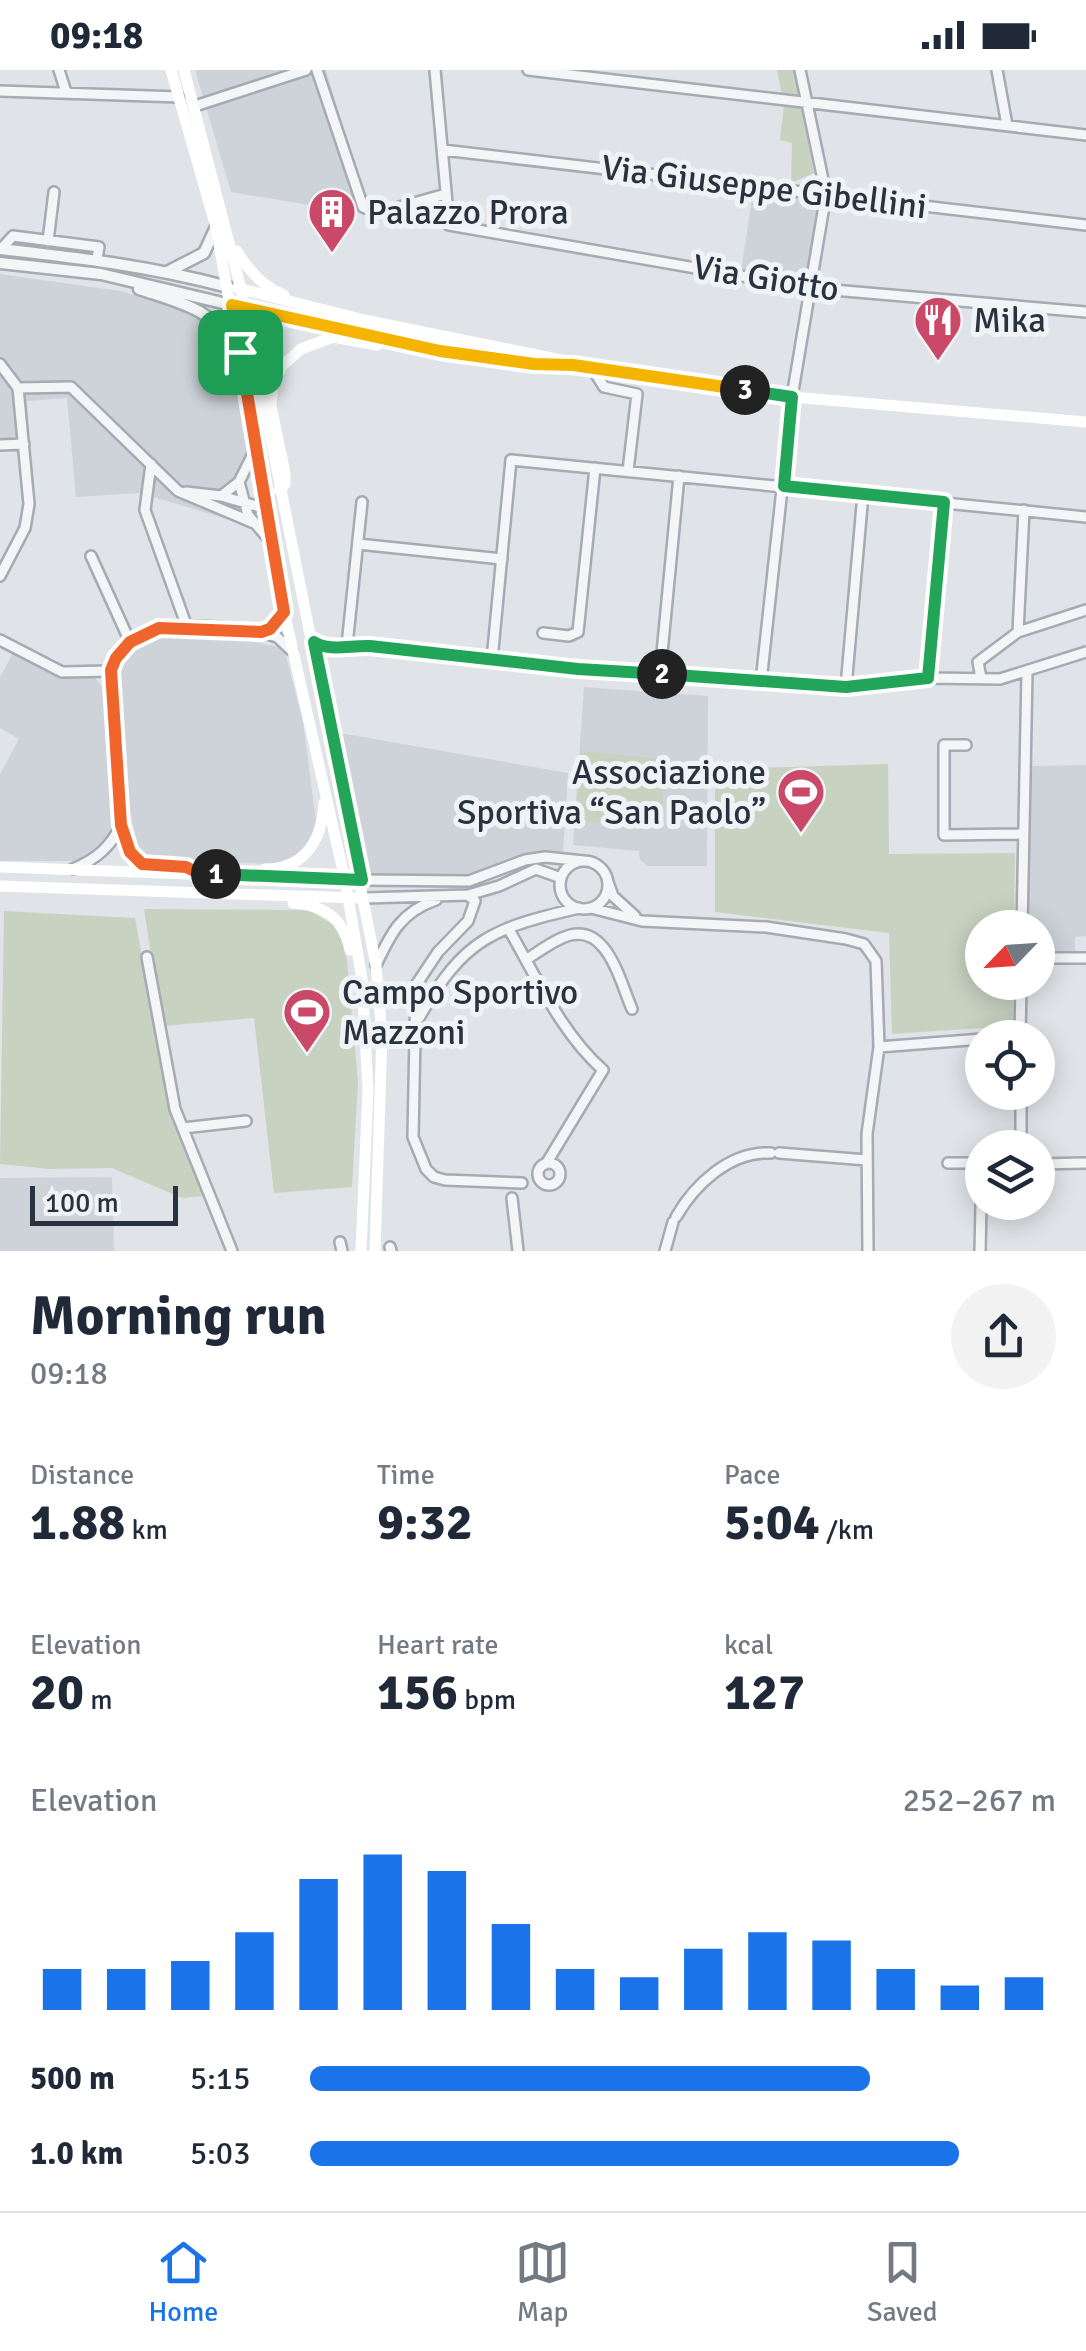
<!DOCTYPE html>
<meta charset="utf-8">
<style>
:root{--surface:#fff;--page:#f2f2f3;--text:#1f2937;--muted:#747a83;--line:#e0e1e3;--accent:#1a73e8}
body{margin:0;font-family:Signika,sans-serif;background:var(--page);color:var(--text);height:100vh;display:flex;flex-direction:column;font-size:38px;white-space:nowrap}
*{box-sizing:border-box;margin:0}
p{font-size:32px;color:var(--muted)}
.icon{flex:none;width:55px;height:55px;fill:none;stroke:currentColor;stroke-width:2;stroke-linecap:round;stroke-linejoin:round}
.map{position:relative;height:1181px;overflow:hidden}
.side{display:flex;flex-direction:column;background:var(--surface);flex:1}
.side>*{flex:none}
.needle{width:65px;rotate:245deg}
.controls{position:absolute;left:965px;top:840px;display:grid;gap:20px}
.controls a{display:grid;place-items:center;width:90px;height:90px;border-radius:50%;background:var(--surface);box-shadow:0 5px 25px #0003;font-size:50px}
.scale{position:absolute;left:30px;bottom:25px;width:148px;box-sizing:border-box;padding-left:10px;border:5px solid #29333f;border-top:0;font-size:28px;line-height:35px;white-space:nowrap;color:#29333f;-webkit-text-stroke:8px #eff3f6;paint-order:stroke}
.pin{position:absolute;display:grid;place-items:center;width:85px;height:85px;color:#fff;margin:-42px;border-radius:20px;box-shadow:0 5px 15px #0006}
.km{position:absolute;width:50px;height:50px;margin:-25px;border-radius:50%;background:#222;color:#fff;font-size:28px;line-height:50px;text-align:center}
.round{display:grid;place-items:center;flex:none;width:105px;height:105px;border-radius:52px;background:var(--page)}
.head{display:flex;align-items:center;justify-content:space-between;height:170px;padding:0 30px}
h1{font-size:55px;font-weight:700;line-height:75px}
.figures{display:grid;grid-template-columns:repeat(3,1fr);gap:15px;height:170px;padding:10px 30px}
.figures div{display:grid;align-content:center}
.figures b{font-size:50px;font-weight:700}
.figures small{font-size:28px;font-weight:400}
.figures p{font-size:28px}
.chart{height:280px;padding:20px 30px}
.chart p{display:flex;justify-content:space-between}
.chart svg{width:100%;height:180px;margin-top:10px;stroke:var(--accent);stroke-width:6}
ul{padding:0 30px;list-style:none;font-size:32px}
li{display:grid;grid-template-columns:160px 120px 1fr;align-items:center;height:75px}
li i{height:25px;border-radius:12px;background:var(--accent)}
.status{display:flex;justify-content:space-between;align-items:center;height:70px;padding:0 50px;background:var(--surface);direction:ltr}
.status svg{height:28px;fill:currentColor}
.tabs{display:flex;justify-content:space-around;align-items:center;height:140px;border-top:2px solid var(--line);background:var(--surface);font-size:28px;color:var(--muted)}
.tabs a{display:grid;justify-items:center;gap:5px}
.tabs .on{color:var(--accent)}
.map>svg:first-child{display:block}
.built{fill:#ced3da}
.green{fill:#c7d2c1}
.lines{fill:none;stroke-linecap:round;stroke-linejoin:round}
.minor-casing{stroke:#a5abb3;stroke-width:14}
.tertiary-casing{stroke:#a5abb3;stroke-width:15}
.minor{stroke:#f3f5f7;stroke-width:9}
.tertiary{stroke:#f3f5f7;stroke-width:10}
.secondary{stroke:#fff;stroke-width:11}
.split-1-casing{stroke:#fff;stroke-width:20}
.split-2-casing{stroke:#fff;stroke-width:20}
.split-3-casing{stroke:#fff;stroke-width:20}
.split-4-casing{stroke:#fff;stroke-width:20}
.split-1{stroke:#f0652b;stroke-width:12}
.split-2{stroke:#22a559;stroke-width:12}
.split-3{stroke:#22a559;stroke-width:12}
.split-4{stroke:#f5b400;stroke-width:12}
.labels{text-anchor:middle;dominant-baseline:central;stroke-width:10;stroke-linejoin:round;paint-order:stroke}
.street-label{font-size:35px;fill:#29333f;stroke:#eff3f6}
.poi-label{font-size:35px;fill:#29333f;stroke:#eff3f6;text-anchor:start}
</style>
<div class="status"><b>09:18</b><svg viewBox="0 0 49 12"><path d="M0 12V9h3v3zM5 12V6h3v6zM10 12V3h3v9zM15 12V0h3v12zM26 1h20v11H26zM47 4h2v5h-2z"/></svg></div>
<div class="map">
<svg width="1086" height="1181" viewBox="0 0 1086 1181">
<rect width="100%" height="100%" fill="#e0e4e9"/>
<!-- built -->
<path class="built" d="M 195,0 L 326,0 L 365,131 L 338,140 L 231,122 Z
M 753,122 L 809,130 L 817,140 L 807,211 L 741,201 Z
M 0,204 L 121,221 L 187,241 L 216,263 L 232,297 L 248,370 L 249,385 L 235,411 L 244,454 L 140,423 L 76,427 L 67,328 L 27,331 L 30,379 L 0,382 Z
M 156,565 L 220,565 L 284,578 L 303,652 L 316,751 L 312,767 L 301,783 L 276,794 L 154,790 L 138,779 L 128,729 L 117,597 L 124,586 Z
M 13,583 L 53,602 L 95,608 L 105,620 L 114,756 L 106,773 L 85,791 L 0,791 L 0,704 L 19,669 L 0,658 L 0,607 Z
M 584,617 L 708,626 L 707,796 L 648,796 L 640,790 L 639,781 L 573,775 Z
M 340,663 L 568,703 L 563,783 L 529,782 L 490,799 L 460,806 L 371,803 L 365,797 Z
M 1086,695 L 1086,866 L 1075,867 L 1075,885 L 1038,885 L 1038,858 L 1028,858 L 1030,696 Z
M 112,1107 L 114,1181 L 0,1181 L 0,1108 Z"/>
<!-- green -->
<path class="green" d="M 777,0 L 794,0 L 814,103 L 791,113 L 792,73 L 780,70 L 784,35 Z
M 581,681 L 662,689 L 663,757 L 575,751 Z
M 715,693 L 754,693 L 756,698 L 888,694 L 889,784 L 1015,783 L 1014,857 L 982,858 L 982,912 L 1014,913 L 1013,956 L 892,964 L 889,863 L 715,842 Z
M 144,839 L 308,840 L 334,855 L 344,875 L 347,891 L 358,1012 L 352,1117 L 274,1123 L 254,948 L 162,956 Z
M 4,841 L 135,848 L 168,1032 L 204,1126 L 182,1128 L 112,1098 L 49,1099 L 0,1094 Z"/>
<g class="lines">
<!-- minor casing -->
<g class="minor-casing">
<path id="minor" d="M 59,0 L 66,22
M 317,0 L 363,137 L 378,143 L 446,124
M 435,0 L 449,155 L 810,218 L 1086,242
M 528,0 L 1086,65
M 997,0 L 1007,55
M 0,21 L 179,27
M 195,36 L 306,0
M 443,80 L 1086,155
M 48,171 L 54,122
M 1,179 L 13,166 L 99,177 L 97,188
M 0,294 L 18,318 L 29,434 L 25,458 L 0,506
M 592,298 L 604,317 L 637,324 L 628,401
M 18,318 L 71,317 L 178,421 L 254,453
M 0,375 L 24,374
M 151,394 L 145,440 L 187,557
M 239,412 L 248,445 L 272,473
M 186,422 L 221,426 L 267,439
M 221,426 L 239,412 L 255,380
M 358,474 L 502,489
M 91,486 L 130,572
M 261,562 L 270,559 L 284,541
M 1018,562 L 1024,440
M 543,563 L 569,566 L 578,562 L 595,398
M 0,570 L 62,602 L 111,601
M 313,572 L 327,579 L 370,576 L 578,599 L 846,617 L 928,608 L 1000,609 L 1086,582
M 347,575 L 362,432
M 492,590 L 511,390 L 1086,447
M 660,604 L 679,406
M 928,608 L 944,432
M 981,608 L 978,592 L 1018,562 L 1086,540
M 761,612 L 792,327 L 826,124 L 800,0
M 846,617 L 863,424
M 966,675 L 944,675 L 944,765 L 1022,764
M560 815a24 24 0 1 1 48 0a24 24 0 1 1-48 0Z
M 73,799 C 96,789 110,778 121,755
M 197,803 L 186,797 L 142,794 C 111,773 114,641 111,601 C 134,540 210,557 261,562 L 277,567 L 292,581
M 362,810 L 469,811 L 525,790 L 545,787 L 584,791
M 608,812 L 613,826 L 635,846
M 468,825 L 475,831 L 468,851 L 438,882 L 416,915 L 413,1067 L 426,1099 L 434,1107 L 445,1110 L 522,1113
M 365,828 L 468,825 L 499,816 L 536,799 L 561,808
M 591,838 L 642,851 L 766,857 L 846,869 L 864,874 L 876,891 L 879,977 L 867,1064 L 868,1181
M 508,858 C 536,906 561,963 603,1000 L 546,1094
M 1022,858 L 1027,602
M 147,887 L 175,1039 L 232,1181
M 1038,888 L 1086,888
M 527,889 C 538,882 550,873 562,868 C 606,848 619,909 632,939
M 376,895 C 391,863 401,842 436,830
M 419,948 C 464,868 493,858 579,838
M 996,968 L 1020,966
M 1020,968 L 1021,912
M 879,977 L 982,969
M 1021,1022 L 1021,1078
M 183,1058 L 246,1051
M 779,1083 L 867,1090
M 948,1093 L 982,1093 L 980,1181
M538 1104a11 11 0 1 1 22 0a11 11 0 1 1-22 0Z
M 1038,1094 L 1086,1093
M 512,1128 L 518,1181
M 676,1147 C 695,1114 730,1081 771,1083
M 340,1172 L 342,1181
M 390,1177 L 391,1181
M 665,1181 L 673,1152"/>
</g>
<!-- tertiary casing -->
<g class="tertiary-casing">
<path id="tertiary" d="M 0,179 C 80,188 150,196 228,217
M 0,193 L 101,204 L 231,235
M 169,201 L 204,183 L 216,157
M 139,219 C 181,233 210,238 237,277"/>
</g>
<!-- minor -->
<use href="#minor" class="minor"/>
<!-- tertiary -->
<use href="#tertiary" class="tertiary"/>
<!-- secondary -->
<path class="secondary" d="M 171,0 L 216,157 L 284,541 L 345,810 L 362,909 L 368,1019 L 361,1181
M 184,0 L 241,219 L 376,895 L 382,964 L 375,1181
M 237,181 C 248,200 264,217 284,225
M 237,218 L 364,250 L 630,304 L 792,327 L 1086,352
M 238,237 L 439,281 L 554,294
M 279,420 L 285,414 L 285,403 L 271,336 L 273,315 L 282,296 L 301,279 L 333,267 L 377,275
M 0,797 L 353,810
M 265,799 C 305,799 322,770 324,733
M 0,816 L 356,828
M 293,833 C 324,835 344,848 350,880"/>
</g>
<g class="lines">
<!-- split-1 casing -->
<g class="split-1-casing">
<path id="split-1" d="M 216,804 L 200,804 L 186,797 L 142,794 L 130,782 L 121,755 L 111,600 L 116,588 L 130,572 L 159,558 L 261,562 L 270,559 L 284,542 L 240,282"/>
</g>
<!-- split-2 casing -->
<g class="split-2-casing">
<path id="split-2" d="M 216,804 L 362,810 L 314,572 C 330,582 350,575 370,576 L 578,599 L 662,604"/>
</g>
<!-- split-3 casing -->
<g class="split-3-casing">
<path id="split-3" d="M 662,604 L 846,617 L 928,608 L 944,432 L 784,416 L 792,327 L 745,320"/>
</g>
<!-- split-4 casing -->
<g class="split-4-casing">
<path id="split-4" d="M 240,282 L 232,235 L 440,281 L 534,294 L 573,295 L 745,320"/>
</g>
<!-- split-1 -->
<use href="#split-1" class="split-1"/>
<!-- split-2 -->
<use href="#split-2" class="split-2"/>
<!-- split-3 -->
<use href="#split-3" class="split-3"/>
<!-- split-4 -->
<use href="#split-4" class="split-4"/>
</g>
<!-- icons -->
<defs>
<g id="building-pin" transform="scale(2.5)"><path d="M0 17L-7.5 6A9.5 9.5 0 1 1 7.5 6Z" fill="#ca4868" stroke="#eff3f6"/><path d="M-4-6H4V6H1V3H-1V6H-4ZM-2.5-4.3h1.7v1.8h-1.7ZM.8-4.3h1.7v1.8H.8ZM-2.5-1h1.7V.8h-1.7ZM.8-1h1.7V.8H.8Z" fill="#fff"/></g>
<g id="restaurant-pin" transform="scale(2.5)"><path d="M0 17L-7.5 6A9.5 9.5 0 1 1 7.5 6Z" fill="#ca4868" stroke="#eff3f6"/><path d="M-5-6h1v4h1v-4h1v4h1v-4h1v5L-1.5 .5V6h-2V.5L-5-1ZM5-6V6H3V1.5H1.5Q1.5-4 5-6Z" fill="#fff"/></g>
<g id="stadium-pin" transform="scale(2.5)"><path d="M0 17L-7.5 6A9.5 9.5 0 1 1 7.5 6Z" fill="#ca4868" stroke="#eff3f6"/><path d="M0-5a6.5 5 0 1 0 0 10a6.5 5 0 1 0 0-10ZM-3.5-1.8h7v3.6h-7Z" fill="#fff"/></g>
</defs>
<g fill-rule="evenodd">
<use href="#building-pin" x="332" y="142"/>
<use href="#restaurant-pin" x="938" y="250"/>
<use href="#stadium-pin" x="801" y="722"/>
<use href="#stadium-pin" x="307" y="942"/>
</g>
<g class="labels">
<!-- street labels -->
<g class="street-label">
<text transform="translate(764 117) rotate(7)">Via Giuseppe Gibellini</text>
<text transform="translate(766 208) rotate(9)">Via Giotto</text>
</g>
<!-- poi labels -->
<g class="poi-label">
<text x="367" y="142">Palazzo Prora</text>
<text x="973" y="250">Mika</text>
<text x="766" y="702" text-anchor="end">Associazione<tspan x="766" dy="40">Sportiva “San Paolo”</tspan></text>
<text x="342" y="922">Campo Sportivo<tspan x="342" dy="40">Mazzoni</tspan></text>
</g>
</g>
</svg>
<div class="controls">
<a><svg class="needle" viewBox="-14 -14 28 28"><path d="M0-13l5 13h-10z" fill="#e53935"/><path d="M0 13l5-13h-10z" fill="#747a83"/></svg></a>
<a><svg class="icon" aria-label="locate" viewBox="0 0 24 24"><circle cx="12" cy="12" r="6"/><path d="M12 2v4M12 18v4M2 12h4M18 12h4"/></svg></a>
<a><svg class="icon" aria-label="layers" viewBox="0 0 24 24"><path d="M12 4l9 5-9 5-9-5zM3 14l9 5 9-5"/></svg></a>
</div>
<div class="scale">100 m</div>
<div class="pin" style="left:240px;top:282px;background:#1e9e55"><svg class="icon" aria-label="arrive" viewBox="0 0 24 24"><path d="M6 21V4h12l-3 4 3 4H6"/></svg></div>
<b class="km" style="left:216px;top:804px">1</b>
<b class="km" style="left:662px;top:604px">2</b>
<b class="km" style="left:745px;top:320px">3</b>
</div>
<section class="side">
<div class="head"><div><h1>Morning run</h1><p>09:18</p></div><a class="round"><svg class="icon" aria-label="share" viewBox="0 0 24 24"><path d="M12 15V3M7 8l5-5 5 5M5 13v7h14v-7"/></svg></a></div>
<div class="figures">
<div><p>Distance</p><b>1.88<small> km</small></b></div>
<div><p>Time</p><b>9:32</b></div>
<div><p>Pace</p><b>5:04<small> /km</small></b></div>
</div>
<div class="figures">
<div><p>Elevation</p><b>20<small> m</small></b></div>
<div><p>Heart rate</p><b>156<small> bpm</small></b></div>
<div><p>kcal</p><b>127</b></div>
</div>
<div class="chart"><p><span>Elevation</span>252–267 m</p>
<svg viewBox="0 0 160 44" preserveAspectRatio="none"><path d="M5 44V34M15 44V34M25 44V32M35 44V25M45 44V12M55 44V6M65 44V10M75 44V23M85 44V34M95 44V36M105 44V29M115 44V25M125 44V27M135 44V34M145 44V38M155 44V36"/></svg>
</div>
<ul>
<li><b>500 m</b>5:15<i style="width:75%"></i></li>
<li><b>1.0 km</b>5:03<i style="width:87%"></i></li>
</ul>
</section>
<nav class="tabs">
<a class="on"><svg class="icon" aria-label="home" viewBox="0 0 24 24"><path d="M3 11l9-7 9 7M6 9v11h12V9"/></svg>Home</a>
<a><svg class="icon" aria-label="map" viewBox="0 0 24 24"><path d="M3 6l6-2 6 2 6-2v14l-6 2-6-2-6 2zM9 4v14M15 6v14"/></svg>Map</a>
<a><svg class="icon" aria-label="saved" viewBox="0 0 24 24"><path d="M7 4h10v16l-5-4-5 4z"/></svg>Saved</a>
</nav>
